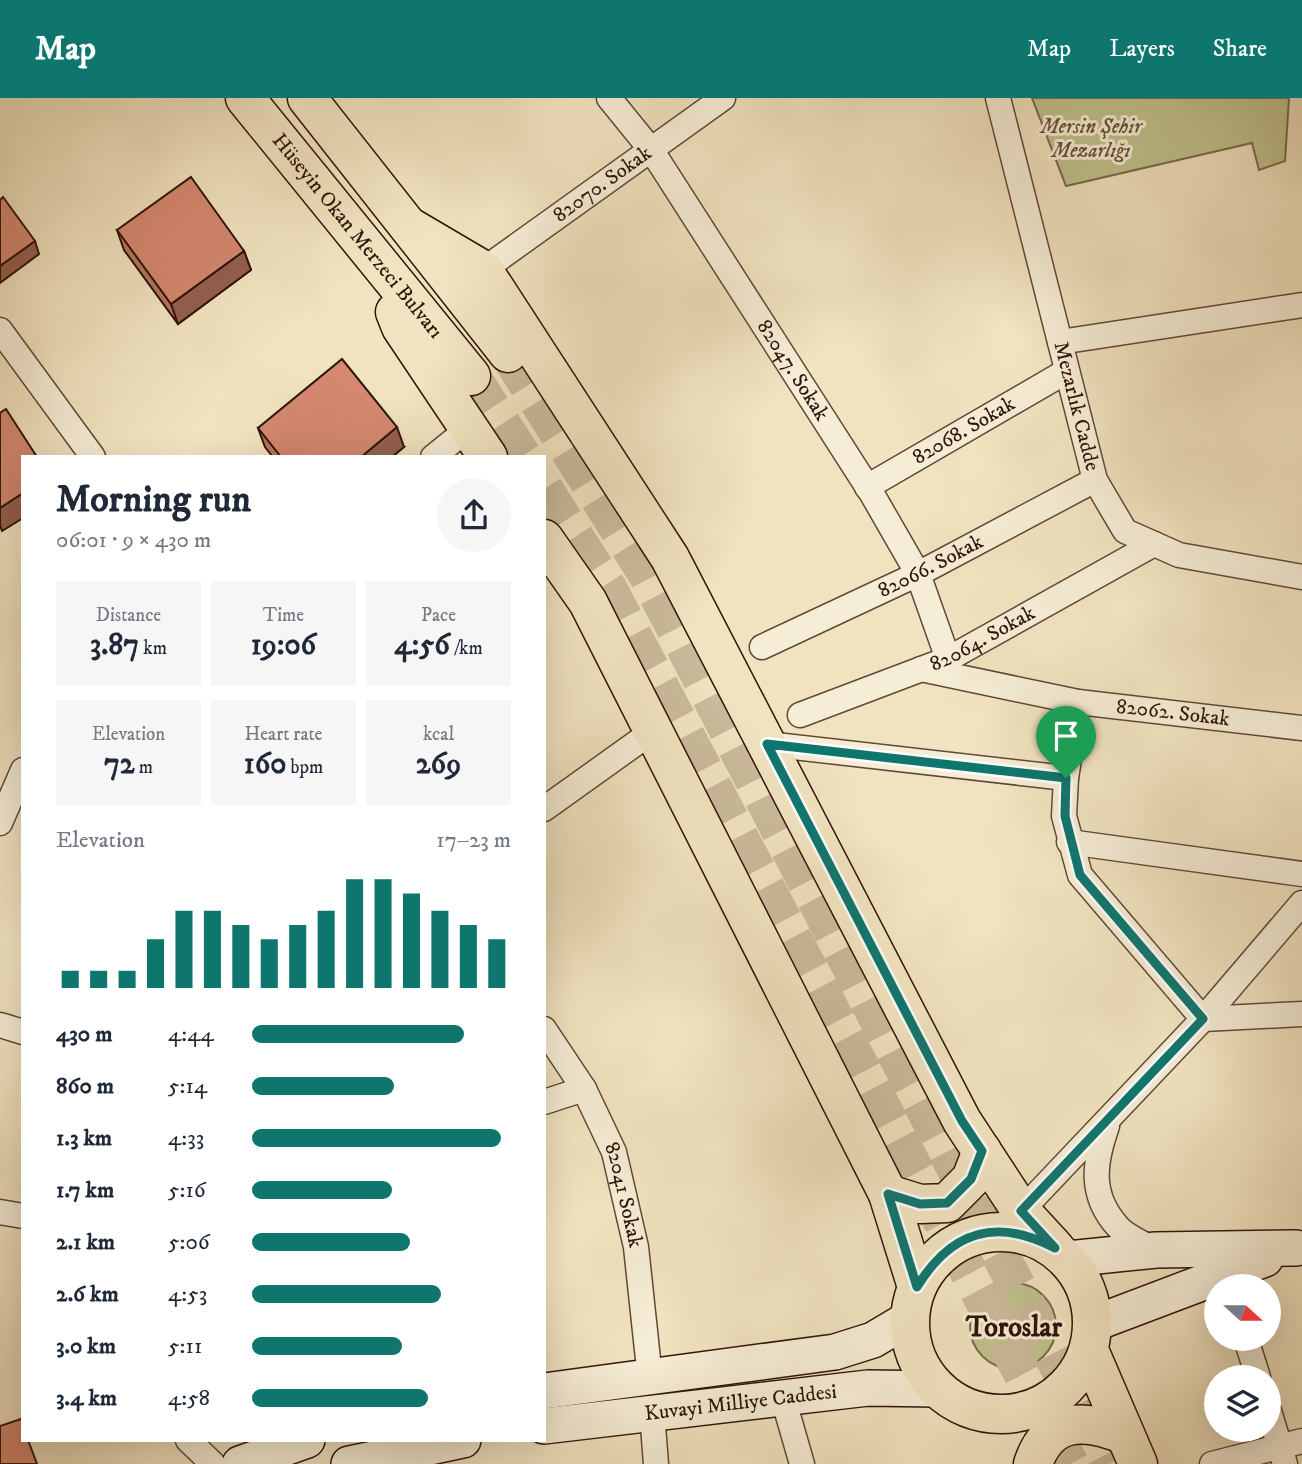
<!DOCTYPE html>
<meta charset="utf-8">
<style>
:root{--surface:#fff;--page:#f6f6f7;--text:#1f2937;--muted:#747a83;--accent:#0f766e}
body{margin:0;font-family:"IM FELL DW Pica",serif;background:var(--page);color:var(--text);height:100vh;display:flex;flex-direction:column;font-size:26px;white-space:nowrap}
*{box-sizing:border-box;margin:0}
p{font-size:23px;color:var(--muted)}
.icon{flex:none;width:38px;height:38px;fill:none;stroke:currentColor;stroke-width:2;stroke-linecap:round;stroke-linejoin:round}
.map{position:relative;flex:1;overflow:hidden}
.side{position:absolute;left:21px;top:357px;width:525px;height:987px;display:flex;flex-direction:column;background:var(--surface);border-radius:0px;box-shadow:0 7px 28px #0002}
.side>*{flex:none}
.needle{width:46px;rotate:111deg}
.buttons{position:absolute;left:1204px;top:1176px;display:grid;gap:14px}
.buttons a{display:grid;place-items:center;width:77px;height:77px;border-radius:50%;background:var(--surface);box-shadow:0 7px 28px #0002;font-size:35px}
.pin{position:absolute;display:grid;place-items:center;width:60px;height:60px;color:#fff;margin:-72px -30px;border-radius:50% 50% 50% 0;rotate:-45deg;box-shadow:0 0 7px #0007}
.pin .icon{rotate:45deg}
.round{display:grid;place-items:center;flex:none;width:74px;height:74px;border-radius:37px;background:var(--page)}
.headline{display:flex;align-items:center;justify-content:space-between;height:119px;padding:0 35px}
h1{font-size:38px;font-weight:700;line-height:52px}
.figures{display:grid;grid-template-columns:repeat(3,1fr);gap:10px;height:119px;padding:7px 35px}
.figures div{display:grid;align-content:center;border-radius:0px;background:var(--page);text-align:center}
.figures b{font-size:30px;font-weight:700}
.figures small{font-size:19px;font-weight:400}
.figures p{font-size:19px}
.chart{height:196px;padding:14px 35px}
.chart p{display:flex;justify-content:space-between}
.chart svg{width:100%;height:126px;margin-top:7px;stroke:var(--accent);stroke-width:6}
ul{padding:0 35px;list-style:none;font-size:23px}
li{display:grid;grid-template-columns:112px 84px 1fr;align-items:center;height:52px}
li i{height:18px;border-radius:9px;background:var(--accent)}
header{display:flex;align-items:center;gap:42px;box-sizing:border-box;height:98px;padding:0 35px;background:var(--accent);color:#fff}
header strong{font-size:33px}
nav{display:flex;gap:38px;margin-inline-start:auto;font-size:24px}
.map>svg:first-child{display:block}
.green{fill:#c0c28e;stroke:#786b4c;stroke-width:2}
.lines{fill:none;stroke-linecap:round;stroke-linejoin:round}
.primary-tunnel{stroke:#caba9b;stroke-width:38;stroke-dasharray:38 19;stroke-linecap:butt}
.street-casing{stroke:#604837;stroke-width:27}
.secondary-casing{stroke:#2f1409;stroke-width:38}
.primary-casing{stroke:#2f1409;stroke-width:41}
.street{stroke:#f6edd6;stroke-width:24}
.secondary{stroke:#f6edd6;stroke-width:35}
.primary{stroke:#f1e3c0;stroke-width:38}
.wall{fill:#b67560;stroke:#2f1409;stroke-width:2}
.shaded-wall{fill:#945f4e;stroke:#2f1409;stroke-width:2}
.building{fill:#d48870;stroke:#2f1409;stroke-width:2}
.route-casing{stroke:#fff;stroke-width:14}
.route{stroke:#0f766e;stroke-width:9}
.labels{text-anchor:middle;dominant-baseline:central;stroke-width:6;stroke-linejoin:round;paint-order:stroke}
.park-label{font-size:21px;font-style:italic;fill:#625138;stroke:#f6edd6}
.street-label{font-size:21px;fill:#2f1409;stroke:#f6edd6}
.district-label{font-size:28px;font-weight:bold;fill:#2f1409;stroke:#f6edd6}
</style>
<header>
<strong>Map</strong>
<nav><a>Map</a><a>Layers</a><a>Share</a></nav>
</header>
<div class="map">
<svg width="1302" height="1366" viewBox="0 0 1302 1366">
<rect width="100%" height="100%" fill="#f1e3c0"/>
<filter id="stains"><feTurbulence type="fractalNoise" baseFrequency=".00286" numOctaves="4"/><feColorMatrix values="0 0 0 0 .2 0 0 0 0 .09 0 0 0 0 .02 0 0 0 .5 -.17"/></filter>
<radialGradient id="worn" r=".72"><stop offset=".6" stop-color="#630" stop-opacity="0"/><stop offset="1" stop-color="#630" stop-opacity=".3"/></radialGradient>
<!-- green -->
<path class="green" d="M 1032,0 L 1289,0 L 1285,63 L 1259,72 L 1252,45 L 1066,88 Z
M970 1228a43 43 0 1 1 86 0a43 43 0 1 1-86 0Z"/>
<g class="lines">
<!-- primary-tunnel -->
<path class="primary-tunnel" d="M 508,255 L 648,478 L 1109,1366
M 471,278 L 523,359
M 544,391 L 609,492 L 1070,1366"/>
<!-- street casing -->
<g class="street-casing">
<g id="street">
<path id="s1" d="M 609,0 L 652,53 L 872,396 L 918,476 L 948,561"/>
<path id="s2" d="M 998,0 L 1095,382 L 1125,433 L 1179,457 L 1302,479"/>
<path id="s3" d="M 483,172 L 723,0"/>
<path d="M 0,232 L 93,359"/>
<path d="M 1060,244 L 1302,207"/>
<path d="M 433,359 L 469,330"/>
<path id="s4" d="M 867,389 L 1060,277"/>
<path id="s5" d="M 762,549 L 918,476 L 1095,382"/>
<path id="s6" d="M 921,571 L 1078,604 L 1302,630"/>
<path d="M 1078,604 L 1066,680 L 1064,718 L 1080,777 L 1203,921 L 1302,916"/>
<path id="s7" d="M 800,617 L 948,561 L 1154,446"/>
<path d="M 767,646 L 1066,680"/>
<path d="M 544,711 L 653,633"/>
<path d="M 0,725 L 23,672"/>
<path d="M 1069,744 L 1302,776"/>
<path d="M 0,927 L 23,934"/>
<path id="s8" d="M 544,931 L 584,991 L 614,1054 L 636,1149 L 650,1280"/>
<path d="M 544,1004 L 584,991"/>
<path d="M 1107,1028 C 1094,1065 1089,1097 1118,1129 C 1127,1139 1144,1146 1156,1152"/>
<path d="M 1021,1113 L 1203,921 L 1302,805"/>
<path d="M 0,1114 L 23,1118"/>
<path d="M 1246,1241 L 1258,1279"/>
<path d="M 783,1300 L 802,1366"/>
<path d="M 1269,1313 L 1285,1366"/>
<path d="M 652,1315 L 656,1366"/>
<path d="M 188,1342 L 213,1366"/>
<path d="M 1212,1366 L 1302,1343"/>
</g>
</g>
<!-- secondary casing -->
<g class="secondary-casing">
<g id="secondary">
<path d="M 1068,1161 L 1156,1152 L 1296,1150"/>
<path d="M 1093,1226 L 1265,1161"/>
<path d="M 544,1293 L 835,1254 L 873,1242 L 910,1220"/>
<path id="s9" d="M 544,1328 L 868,1290 L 937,1291"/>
<path d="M 240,1366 L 307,1342"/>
<path d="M 349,1366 L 463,1342"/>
</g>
</g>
<!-- primary casing -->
<g class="primary-casing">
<g id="primary">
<path id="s10" d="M 245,0 L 471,278"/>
<path d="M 307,0 L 508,255"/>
<path d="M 410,129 L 483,172 L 670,460 L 962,1023 L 1021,1113 L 1055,1150"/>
<path d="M 395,214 L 401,229 L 488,359"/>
<path d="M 544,441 L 588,504 L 888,1096 L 917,1189"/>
<path d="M 888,1096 L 920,1106 L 947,1105 L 971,1081 L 982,1053"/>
<circle cx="1001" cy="1225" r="91"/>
<path d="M 1089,1252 L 1138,1366"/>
<path d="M 1033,1366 C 1049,1318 1086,1321 1125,1337"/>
</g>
</g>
<!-- street -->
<use href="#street" class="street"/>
<!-- secondary -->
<use href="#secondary" class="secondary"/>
<!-- primary -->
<use href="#primary" class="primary"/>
</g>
<!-- wall -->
<path class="wall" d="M 117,132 L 244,153 L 251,172 L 178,226 L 124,152 Z
M 258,330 L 404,349 L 392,359 L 273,359 L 265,349 Z"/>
<!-- shaded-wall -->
<path class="shaded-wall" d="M 35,143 L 39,156 L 0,185 L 0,168 Z
M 244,153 L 251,172 L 178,226 L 171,206 Z
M 397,329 L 404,349 L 392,359 L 361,359 Z
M 23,395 L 23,420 L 2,433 L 0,427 L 0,410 Z"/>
<!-- building -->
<path class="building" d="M 191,79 L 244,153 L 171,206 L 117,132 Z
M 3,99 L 35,143 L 0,168 L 0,102 Z
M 342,261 L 397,329 L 361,359 L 281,359 L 258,330 Z
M 6,311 L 37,359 L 23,359 L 23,395 L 0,410 L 0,315 Z
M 21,1321 L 23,1325 L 23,1342 L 28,1342 L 37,1366 L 0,1366 L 0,1328 Z"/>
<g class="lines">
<!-- route casing -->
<g class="route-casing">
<path id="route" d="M 767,646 L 1066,680 L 1065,718 L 1080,777 L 1203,921 L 1021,1113 L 1055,1150 C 996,1119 951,1133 917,1189 L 888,1096 L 920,1106 L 947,1105 L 971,1081 L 982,1053 L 962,1023 Z"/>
</g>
<!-- route -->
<use href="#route" class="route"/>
</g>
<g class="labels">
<!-- park labels -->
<g class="park-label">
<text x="1091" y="29">Mersin Şehir<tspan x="1091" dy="24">Mezarlığı</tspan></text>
</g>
<!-- street labels -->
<g class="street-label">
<text stroke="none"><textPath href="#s3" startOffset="147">82070. Sokak</textPath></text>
<text stroke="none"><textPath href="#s10" startOffset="178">Hüseyin Okan Merzeci Bulvarı</textPath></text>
<text stroke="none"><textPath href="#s1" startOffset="329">82047. Sokak</textPath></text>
<text stroke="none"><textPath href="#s2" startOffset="318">Mezarlık Cadde</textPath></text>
<text stroke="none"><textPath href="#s4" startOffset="112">82068. Sokak</textPath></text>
<text stroke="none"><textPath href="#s5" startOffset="187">82066. Sokak</textPath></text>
<text stroke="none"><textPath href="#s7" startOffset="198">82064. Sokak</textPath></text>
<text stroke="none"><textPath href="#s6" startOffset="256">82062. Sokak</textPath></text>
<text stroke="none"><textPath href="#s8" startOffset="186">82041 Sokak</textPath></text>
<text stroke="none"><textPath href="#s9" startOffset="198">Kuvayi Milliye Caddesi</textPath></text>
</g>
<!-- district labels -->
<g class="district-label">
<text x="1014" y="1229">Toroslar</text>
</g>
</g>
<rect width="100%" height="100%" filter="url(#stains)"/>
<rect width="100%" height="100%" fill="url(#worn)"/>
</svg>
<div class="buttons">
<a><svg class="needle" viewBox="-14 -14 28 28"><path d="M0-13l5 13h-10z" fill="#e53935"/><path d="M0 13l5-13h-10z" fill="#747a83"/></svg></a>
<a><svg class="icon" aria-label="layers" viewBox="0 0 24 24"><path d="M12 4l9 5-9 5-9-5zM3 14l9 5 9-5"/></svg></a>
</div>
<div class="pin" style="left:1066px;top:680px;background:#1e9e55"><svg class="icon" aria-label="arrive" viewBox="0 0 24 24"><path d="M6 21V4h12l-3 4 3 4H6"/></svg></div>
<section class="side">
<div class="headline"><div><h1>Morning run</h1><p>06:01 · 9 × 430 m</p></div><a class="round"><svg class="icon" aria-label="share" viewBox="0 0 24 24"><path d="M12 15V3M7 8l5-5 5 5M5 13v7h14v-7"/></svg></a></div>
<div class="figures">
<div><p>Distance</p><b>3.87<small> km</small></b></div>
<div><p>Time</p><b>19:06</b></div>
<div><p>Pace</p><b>4:56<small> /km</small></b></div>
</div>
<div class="figures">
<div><p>Elevation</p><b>72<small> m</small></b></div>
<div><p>Heart rate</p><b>160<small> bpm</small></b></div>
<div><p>kcal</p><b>269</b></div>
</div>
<div class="chart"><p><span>Elevation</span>17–23 m</p>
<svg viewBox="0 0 160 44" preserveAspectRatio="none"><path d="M5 44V38M15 44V38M25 44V38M35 44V27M45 44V17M55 44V17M65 44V22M75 44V27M85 44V22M95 44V17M105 44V6M115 44V6M125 44V11M135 44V17M145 44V22M155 44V27"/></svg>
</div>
<ul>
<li><b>430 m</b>4:44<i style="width:82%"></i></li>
<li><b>860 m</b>5:14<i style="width:55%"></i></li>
<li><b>1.3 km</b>4:33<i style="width:96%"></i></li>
<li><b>1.7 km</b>5:16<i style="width:54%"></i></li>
<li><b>2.1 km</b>5:06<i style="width:61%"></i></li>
<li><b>2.6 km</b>4:53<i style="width:73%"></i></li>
<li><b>3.0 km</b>5:11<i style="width:58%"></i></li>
<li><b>3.4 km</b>4:58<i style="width:68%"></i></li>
</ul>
</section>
</div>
